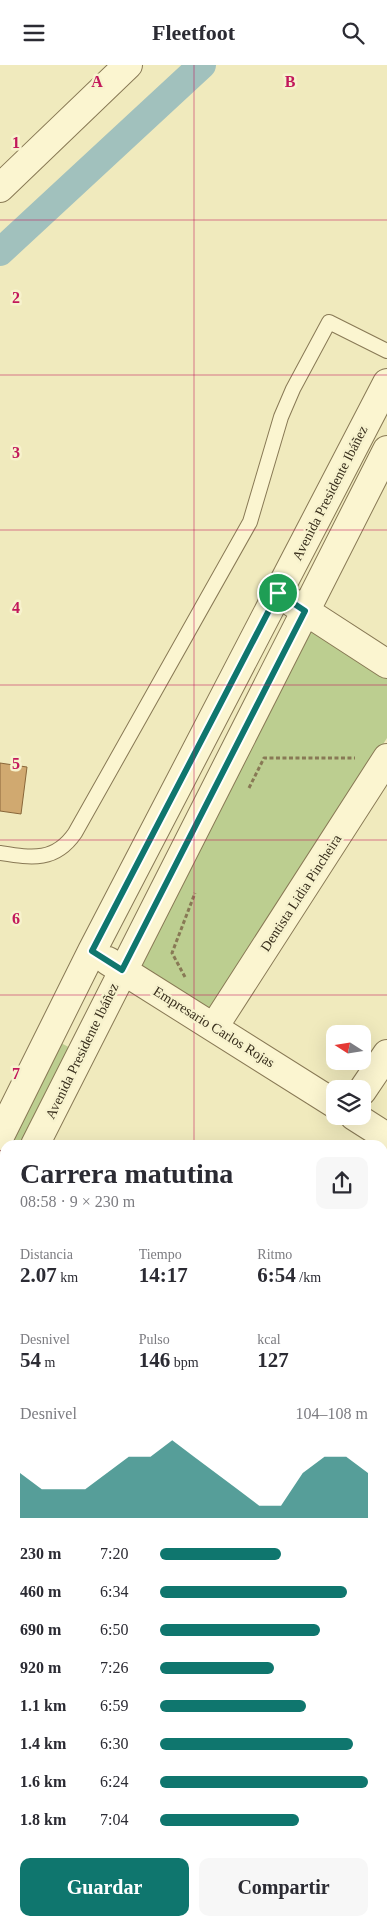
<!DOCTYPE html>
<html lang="es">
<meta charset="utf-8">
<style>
:root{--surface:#fff;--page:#f7f7f7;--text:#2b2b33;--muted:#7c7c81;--accent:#0f766e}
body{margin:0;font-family:Georgia,serif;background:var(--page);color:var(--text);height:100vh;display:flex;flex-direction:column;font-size:19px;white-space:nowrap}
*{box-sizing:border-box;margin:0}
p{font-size:16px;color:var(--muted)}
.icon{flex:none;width:28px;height:28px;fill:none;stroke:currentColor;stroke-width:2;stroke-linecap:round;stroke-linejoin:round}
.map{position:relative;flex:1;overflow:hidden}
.details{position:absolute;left:0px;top:1075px;width:388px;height:786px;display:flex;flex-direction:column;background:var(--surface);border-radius:15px 15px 0 0;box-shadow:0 5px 20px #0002}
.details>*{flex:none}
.needle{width:32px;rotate:282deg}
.tools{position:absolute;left:326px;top:960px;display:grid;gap:10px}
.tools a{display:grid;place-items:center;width:45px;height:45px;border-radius:10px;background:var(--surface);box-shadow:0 5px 20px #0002;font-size:25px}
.pin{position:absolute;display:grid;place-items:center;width:42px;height:42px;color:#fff;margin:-21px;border:2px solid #fff;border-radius:50%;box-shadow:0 1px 5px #0007}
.round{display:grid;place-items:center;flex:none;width:52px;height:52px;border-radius:10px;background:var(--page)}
.summary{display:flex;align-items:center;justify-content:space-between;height:85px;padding:0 20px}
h1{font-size:28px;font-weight:700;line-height:38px}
.metrics{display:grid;grid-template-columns:repeat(3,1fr);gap:8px;height:85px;padding:5px 20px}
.metrics div{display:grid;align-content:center}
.metrics b{font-size:21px;font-weight:700}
.metrics small{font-size:14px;font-weight:400}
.metrics p{font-size:14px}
.chart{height:140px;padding:10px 20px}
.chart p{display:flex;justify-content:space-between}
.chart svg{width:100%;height:90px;margin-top:5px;fill:var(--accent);opacity:.7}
.primary-button{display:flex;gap:10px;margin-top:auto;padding:10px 20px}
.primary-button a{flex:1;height:58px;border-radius:10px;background:var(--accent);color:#fff;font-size:20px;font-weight:700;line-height:58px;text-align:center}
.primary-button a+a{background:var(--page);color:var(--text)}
ul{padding:0 20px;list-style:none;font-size:16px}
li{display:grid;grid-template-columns:80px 60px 1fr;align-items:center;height:38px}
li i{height:12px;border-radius:6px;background:var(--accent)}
header{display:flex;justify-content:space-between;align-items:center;height:65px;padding:0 20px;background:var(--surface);font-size:22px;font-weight:700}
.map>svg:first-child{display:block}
.green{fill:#bcce90}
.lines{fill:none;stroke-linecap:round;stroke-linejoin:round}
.canal{stroke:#a1c1bd;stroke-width:28}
.building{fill:#d0a970;stroke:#89673a}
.lane-casing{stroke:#887955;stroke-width:16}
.street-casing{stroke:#887955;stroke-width:30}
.path{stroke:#887955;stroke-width:3;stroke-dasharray:4 2.5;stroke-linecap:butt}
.lane{stroke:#fbf5d0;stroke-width:14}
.street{stroke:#fbf5d0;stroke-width:28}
.route-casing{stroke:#fff;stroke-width:10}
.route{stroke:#0f766e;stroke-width:6}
.grid{fill:none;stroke:#c2185b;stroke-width:1;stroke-opacity:0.55}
.labels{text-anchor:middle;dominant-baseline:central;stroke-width:5;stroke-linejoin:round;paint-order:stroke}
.street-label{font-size:14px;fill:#372d1b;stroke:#f7f2cd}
.grid-label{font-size:16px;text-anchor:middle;font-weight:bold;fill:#c2185b;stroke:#f7f2cd;stroke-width:5;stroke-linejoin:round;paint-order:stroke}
</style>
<header><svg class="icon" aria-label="menu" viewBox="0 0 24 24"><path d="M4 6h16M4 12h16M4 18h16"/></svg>Fleetfoot<svg class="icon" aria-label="search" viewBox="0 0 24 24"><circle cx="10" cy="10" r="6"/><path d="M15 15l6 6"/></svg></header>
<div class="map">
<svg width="387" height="1861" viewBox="0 0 387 1861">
<rect width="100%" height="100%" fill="#f0eabd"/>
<!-- green -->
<path class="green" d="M 304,560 L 387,612 L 387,673 L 210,950 L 134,900 Z
M 59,977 L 82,989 L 35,1080 L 6,1080 Z
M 5,1082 L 5,1139 L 0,1149 L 0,1092 Z"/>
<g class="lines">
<!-- canal -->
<path class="canal" d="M 0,187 L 202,0"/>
</g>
<!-- building -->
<path class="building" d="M 0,698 L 27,702 L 21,749 L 0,746 Z"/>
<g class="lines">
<!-- lane casing -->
<g class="lane-casing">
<path id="lane" d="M 0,788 C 32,793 55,797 75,768 L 250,457 L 281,352 L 293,324 L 329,257 L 387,286"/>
</g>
<!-- street casing -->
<g class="street-casing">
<path id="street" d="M 0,123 L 128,0
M 290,536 L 387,599
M 108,896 L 335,1039
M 214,962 L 387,693
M 362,1026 L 387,989
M 354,1051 L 387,1072
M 0,1071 L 92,886 L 387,318
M 35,1080 L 387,385
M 0,1151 L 5,1141
M 0,1237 L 5,1241
M 0,1297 L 5,1301
M 382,1391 L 387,1382
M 0,1483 L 5,1473
M 382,1492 L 387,1495
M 382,1552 L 387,1555
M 382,1724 L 387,1727
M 0,1804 L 5,1794
M 329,1856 L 336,1861
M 0,1858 L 3,1861
M 134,1861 L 137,1856"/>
</g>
<!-- path -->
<path class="path" d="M 249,723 L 264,693 L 355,693
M 185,912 L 172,888 L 195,828"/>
<!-- lane -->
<use href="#lane" class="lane"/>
<!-- street -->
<use href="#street" class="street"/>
</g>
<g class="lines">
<!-- route casing -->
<g class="route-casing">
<path id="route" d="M 278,528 L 305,546 L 122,905 L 92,886 Z"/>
</g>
<!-- route -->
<use href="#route" class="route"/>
</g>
<!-- grid -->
<path class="grid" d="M 194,0 L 194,1080M 0,155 L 387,155M 0,310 L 387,310M 0,465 L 387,465M 0,620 L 387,620M 0,775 L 387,775M 0,930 L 387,930M 0,1086 L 5,1086M 382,1086 L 387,1086M 0,1241 L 5,1241M 382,1241 L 387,1241M 0,1396 L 5,1396M 382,1396 L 387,1396M 0,1551 L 5,1551M 382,1551 L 387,1551M 0,1706 L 5,1706M 382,1706 L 387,1706M 194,1856 L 194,1861"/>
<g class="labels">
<!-- street labels -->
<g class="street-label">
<text transform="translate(330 428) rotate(-63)">Avenida Presidente Ibáñez</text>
<text transform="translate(301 828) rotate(-57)">Dentista Lidia Pincheira</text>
<text transform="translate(214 962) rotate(32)">Empresario Carlos Rojas</text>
<text transform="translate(82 986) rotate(-64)">Avenida Presidente Ibáñez</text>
</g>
</g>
<g class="grid-label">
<text x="97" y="22">A</text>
<text x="290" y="22">B</text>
<text x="16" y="83">1</text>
<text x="16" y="238">2</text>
<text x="16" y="393">3</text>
<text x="16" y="548">4</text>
<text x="16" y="704">5</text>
<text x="16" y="859">6</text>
<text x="16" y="1014">7</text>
</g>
</svg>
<div class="tools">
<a><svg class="needle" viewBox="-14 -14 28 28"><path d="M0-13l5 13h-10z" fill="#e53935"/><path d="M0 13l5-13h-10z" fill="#7c7c81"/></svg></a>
<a><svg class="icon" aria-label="layers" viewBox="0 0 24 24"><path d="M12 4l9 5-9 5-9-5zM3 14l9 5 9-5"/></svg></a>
</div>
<div class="pin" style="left:278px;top:528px;background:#1e9e55"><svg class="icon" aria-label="arrive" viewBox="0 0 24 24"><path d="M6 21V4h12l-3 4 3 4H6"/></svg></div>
<section class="details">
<div class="summary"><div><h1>Carrera matutina</h1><p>08:58 · 9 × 230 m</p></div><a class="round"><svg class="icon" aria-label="share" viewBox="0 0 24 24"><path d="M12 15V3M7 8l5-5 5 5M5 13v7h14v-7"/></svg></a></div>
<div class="metrics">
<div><p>Distancia</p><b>2.07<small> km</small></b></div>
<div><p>Tiempo</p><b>14:17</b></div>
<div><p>Ritmo</p><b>6:54<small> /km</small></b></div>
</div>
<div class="metrics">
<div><p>Desnivel</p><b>54<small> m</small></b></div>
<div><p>Pulso</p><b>146<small> bpm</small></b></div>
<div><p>kcal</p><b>127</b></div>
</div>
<div class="chart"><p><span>Desnivel</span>104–108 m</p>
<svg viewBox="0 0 160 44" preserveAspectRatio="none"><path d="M0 44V22L10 30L20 30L30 30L40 22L50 14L60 14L70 6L80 14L90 22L100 30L110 38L120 38L130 22L140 14L150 14L160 22V44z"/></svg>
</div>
<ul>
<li><b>230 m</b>7:20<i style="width:58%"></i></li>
<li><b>460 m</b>6:34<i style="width:90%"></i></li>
<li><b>690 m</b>6:50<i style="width:77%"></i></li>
<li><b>920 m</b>7:26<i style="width:55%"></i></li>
<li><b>1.1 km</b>6:59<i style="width:70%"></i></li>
<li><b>1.4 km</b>6:30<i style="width:93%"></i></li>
<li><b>1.6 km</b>6:24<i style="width:100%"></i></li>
<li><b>1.8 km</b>7:04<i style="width:67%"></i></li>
</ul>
<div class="primary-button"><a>Guardar</a><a>Compartir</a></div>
</section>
</div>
